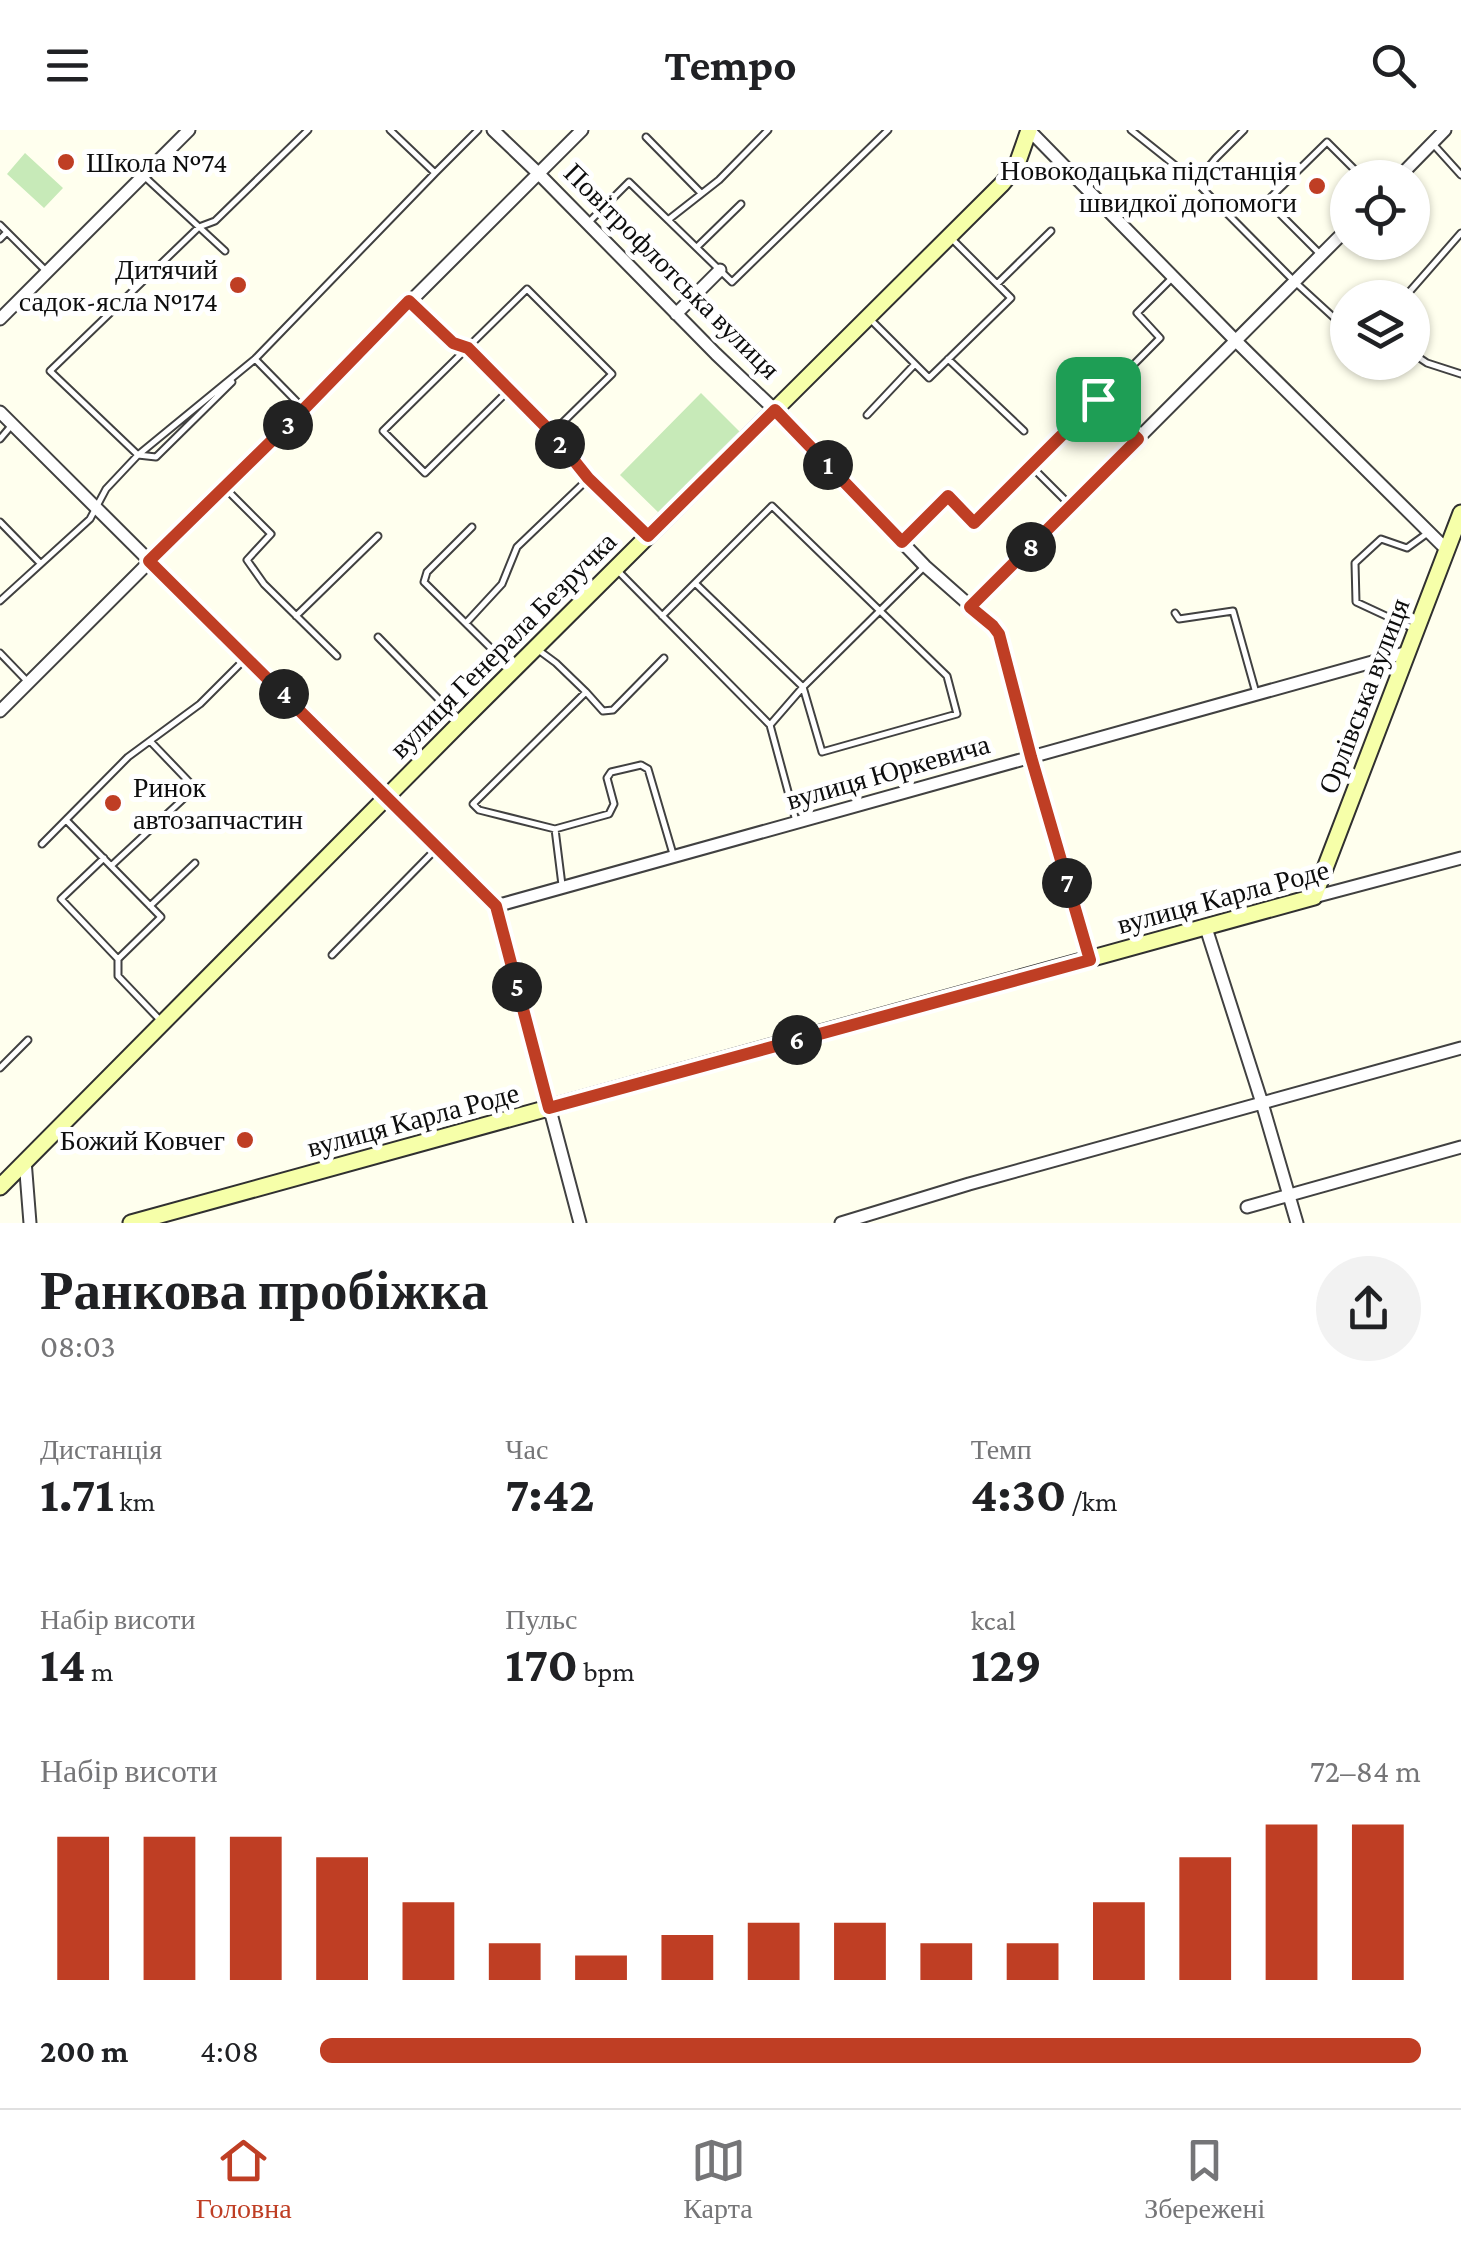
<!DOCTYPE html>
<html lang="uk">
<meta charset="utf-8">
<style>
:root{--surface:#fff;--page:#f2f2f2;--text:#202124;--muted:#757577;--line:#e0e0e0;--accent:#bf3e24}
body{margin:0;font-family:"Crimson Pro",serif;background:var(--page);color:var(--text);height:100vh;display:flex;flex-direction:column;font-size:38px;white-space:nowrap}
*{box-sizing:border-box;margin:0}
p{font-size:32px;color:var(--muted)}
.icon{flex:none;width:55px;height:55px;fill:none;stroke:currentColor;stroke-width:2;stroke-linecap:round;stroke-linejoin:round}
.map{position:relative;height:1093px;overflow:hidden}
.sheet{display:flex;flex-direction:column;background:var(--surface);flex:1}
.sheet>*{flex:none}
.tools{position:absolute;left:1330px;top:30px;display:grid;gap:20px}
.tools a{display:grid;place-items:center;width:100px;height:100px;border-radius:50%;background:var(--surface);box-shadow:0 2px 8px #0004;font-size:50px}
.pin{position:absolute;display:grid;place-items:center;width:85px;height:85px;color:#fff;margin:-42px;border-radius:20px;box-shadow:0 5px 15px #0006}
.km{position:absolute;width:50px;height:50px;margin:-25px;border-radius:50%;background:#222;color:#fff;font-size:28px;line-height:50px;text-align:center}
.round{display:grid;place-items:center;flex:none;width:105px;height:105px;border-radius:52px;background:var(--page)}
.overview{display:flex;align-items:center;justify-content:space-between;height:170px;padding:0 40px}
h1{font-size:55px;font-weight:700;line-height:75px}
.stats{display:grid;grid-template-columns:repeat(3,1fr);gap:15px;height:170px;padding:10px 40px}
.stats div{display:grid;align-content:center}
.stats b{font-size:50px;font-weight:700}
.stats small{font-size:28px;font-weight:400}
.stats p{font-size:28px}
.chart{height:280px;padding:20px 40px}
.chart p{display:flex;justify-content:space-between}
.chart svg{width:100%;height:180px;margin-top:10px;stroke:var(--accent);stroke-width:6}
ul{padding:0 40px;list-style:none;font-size:32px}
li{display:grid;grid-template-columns:160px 120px 1fr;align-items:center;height:75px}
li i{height:25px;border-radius:12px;background:var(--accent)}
header{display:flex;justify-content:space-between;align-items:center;height:130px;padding:0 40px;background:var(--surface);font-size:45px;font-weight:700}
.tabs{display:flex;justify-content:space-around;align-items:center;height:140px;border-top:2px solid var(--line);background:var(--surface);font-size:28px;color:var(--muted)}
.tabs a{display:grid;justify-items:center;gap:5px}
.tabs .current{color:var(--accent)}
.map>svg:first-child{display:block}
.green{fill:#c7eab8}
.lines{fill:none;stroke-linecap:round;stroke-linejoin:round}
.lane-casing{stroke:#414141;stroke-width:9}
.street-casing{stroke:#414141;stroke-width:15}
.secondary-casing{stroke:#303030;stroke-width:19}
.lane{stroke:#fff;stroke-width:5}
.street{stroke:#fff;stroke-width:11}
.secondary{stroke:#f6ffa9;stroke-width:15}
.route-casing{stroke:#fff;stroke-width:20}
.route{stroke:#bf3e24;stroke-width:12}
.poi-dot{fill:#bf3e24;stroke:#fff;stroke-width:4}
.labels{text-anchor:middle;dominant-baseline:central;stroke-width:10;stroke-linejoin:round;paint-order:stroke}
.poi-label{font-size:28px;fill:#0e0e0e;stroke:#fff;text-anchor:end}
.street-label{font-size:28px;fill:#0e0e0e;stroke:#fff}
</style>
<header><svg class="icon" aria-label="menu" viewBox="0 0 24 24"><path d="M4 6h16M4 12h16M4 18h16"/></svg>Tempo<svg class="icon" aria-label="search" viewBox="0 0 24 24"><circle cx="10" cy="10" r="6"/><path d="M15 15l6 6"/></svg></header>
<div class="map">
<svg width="1461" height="1093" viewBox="0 0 1461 1093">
<rect width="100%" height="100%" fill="#ffe"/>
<!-- green -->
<path class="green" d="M 25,23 L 63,58 L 44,78 L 7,44 Z
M 701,263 L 742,304 L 661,385 L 620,345 Z"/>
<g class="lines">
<!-- lane casing -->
<g class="lane-casing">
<path id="lane" d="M 308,0 L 215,91 L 199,97 L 50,241 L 138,325 L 255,229 L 435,43 L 390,0
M 1131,0 L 1196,52 L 1295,152 L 1342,195 L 1348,197
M 646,7 L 700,62
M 1433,14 L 1461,45
M 434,44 L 478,0
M 146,48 L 225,121
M 1196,52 L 1216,28 L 1244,0
M 668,90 L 719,50 L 768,0
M 588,93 L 629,52 L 732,152 L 888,0
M 0,95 L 47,142
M 0,109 L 7,102
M 697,117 L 741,74
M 1319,123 L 1267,71 L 1327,12 L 1363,48
M 997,154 L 1051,101
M 1404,168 L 1461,103
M 411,173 L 453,213 L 468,218 L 552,303 L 588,349 L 644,403
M 870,189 L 929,248 L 1011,168 L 950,107
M 1412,223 L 1427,233 L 1461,244
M 255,229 L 302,277
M 948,229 L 1024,301
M 509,260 L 425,343 L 383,301 L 527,159 L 612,244 L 552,303
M 1097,269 L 1138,309
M 867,285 L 915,234
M 0,309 L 11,296
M 226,359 L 271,404 L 247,430 L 264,454 L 337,526
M 1071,376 L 1032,337 L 1160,208 L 1137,183 L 1172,148
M 0,392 L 40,433
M 472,397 L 427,442 L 424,452 L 511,538
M 902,412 L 948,367 L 974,393 L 1032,337
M 619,442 L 770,595 L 796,691
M 0,471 L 90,389 L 106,359 L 138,325 L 156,327 L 232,252
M 1175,483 L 1179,489 L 1233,481 L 1256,563
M 296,486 L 378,406
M 662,486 L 772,376 L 947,546 L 957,584 L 822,622 L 803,557 L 695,453
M 466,493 L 502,454 L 517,417 L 588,349
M 1414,499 L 1356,472 L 1355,433 L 1381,409 L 1407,418 L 1429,402
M 378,507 L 459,590
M 537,519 L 556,533 L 586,562 L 473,674 L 479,680 L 555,699 L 609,684 L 614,674 L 607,648 L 611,642 L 641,635 L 648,639 L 673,724
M 0,523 L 26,550
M 586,562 L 603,581 L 613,580 L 664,528
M 770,595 L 803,557 L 925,436
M 66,690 L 161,787 L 118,829 L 61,769 L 104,728
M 555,699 L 562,755
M 42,714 L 128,627 L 200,574 L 244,530
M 111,736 L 195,658 L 150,611
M 150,776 L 195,733
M 332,825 L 435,720
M 118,829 L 118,846 L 160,890
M 0,938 L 28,910"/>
</g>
<!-- street casing -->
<g class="street-casing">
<path id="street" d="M 493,0 L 538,43 L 716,224 L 775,280 L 925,436 L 993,496 L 999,505 L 1031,627 L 1090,830
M 1029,0 L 1236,211 L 1447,420
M 1398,48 L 1445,0
M 676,184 L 720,140
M 0,189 L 189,0
M 0,282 L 496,776 L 580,1093
M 970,477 L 1348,98
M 0,581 L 582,0
M 1314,767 L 1461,728
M 496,776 L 1408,522
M 1206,798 L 1262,973 L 1297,1093
M 25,1030 L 30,1093
M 1247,1077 L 1461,1017
M 841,1093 L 969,1054 L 1461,918"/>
</g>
<!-- secondary casing -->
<g class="secondary-casing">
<path id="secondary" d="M 0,1057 L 461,592 L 1002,54 L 1016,37 L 1029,0
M 131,1093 L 1314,767 L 1461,383"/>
</g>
<!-- lane -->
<use href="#lane" class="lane"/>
<!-- street -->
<use href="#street" class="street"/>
<!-- secondary -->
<use href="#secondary" class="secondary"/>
</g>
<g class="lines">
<!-- route casing -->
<g class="route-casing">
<path id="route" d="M 409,171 L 453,213 L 468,218 L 552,303 L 588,348 L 648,406 L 775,280 L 902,412 L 948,366 L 974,393 L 1098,269 L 1138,309 L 970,477 L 993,496 L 999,504 L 1031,627 L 1090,830 L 549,978 L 496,776 L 149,431 L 304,279 Z"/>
</g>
<!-- route -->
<use href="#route" class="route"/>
</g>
<!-- markers -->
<g class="poi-dot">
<circle cx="66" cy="32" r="10"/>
<circle cx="1317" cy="56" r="10"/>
<circle cx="238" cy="155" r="10"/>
<circle cx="113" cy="673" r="10"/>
<circle cx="245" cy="1010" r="10"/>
</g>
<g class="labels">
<!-- poi labels -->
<g class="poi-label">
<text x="86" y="32" text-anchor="start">Школа №74</text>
<text x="1297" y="40">Новокодацька підстанція<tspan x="1297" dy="32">швидкої допомоги</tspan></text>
<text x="218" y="139">Дитячий<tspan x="218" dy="32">садок-ясла №174</tspan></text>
<text x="133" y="657" text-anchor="start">Ринок<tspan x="133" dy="32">автозапчастин</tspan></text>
<text x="225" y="1010">Божий Ковчег</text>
</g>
<!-- street labels -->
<g class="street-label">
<text transform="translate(672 141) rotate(45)">Повітрофлотська вулиця</text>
<text transform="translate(503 515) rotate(-45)">вулиця Генерала Безручка</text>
<text transform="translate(1364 566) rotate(-69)">Орлівська вулиця</text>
<text transform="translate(888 642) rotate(-16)">вулиця Юркевича</text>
<text transform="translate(1223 767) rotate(-15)">вулиця Карла Роде</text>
<text transform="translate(413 990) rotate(-15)">вулиця Карла Роде</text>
</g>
</g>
</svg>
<div class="tools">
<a><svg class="icon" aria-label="locate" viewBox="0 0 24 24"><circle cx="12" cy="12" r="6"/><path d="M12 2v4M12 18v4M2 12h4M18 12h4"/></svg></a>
<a><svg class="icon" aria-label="layers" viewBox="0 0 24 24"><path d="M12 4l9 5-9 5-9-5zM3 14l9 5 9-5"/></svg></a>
</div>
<div class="pin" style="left:1098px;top:269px;background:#1e9e55"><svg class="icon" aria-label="arrive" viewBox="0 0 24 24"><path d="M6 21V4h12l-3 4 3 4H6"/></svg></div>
<b class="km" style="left:828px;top:335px">1</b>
<b class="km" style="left:560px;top:314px">2</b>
<b class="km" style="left:288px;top:295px">3</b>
<b class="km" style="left:284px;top:564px">4</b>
<b class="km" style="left:517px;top:857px">5</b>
<b class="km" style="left:797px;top:910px">6</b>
<b class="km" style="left:1067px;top:753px">7</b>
<b class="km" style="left:1031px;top:417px">8</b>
</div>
<section class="sheet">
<div class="overview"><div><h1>Ранкова пробіжка</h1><p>08:03</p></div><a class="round"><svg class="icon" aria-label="share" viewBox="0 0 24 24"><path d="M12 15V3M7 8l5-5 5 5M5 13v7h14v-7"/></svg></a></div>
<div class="stats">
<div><p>Дистанція</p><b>1.71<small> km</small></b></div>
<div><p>Час</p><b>7:42</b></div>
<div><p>Темп</p><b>4:30<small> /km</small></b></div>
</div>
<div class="stats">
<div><p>Набір висоти</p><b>14<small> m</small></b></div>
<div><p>Пульс</p><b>170<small> bpm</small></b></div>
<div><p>kcal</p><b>129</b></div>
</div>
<div class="chart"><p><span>Набір висоти</span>72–84 m</p>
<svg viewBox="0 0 160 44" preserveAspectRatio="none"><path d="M5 44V9M15 44V9M25 44V9M35 44V14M45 44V25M55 44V35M65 44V38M75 44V33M85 44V30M95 44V30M105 44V35M115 44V35M125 44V25M135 44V14M145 44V6M155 44V6"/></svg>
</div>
<ul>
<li><b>200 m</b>4:08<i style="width:100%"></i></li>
</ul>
</section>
<nav class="tabs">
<a class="current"><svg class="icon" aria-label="home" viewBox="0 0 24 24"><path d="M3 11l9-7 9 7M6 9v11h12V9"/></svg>Головна</a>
<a><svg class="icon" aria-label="map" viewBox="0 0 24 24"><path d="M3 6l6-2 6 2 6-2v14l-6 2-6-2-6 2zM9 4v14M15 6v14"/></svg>Карта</a>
<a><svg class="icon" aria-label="saved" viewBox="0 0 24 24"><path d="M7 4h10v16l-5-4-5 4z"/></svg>Збережені</a>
</nav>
